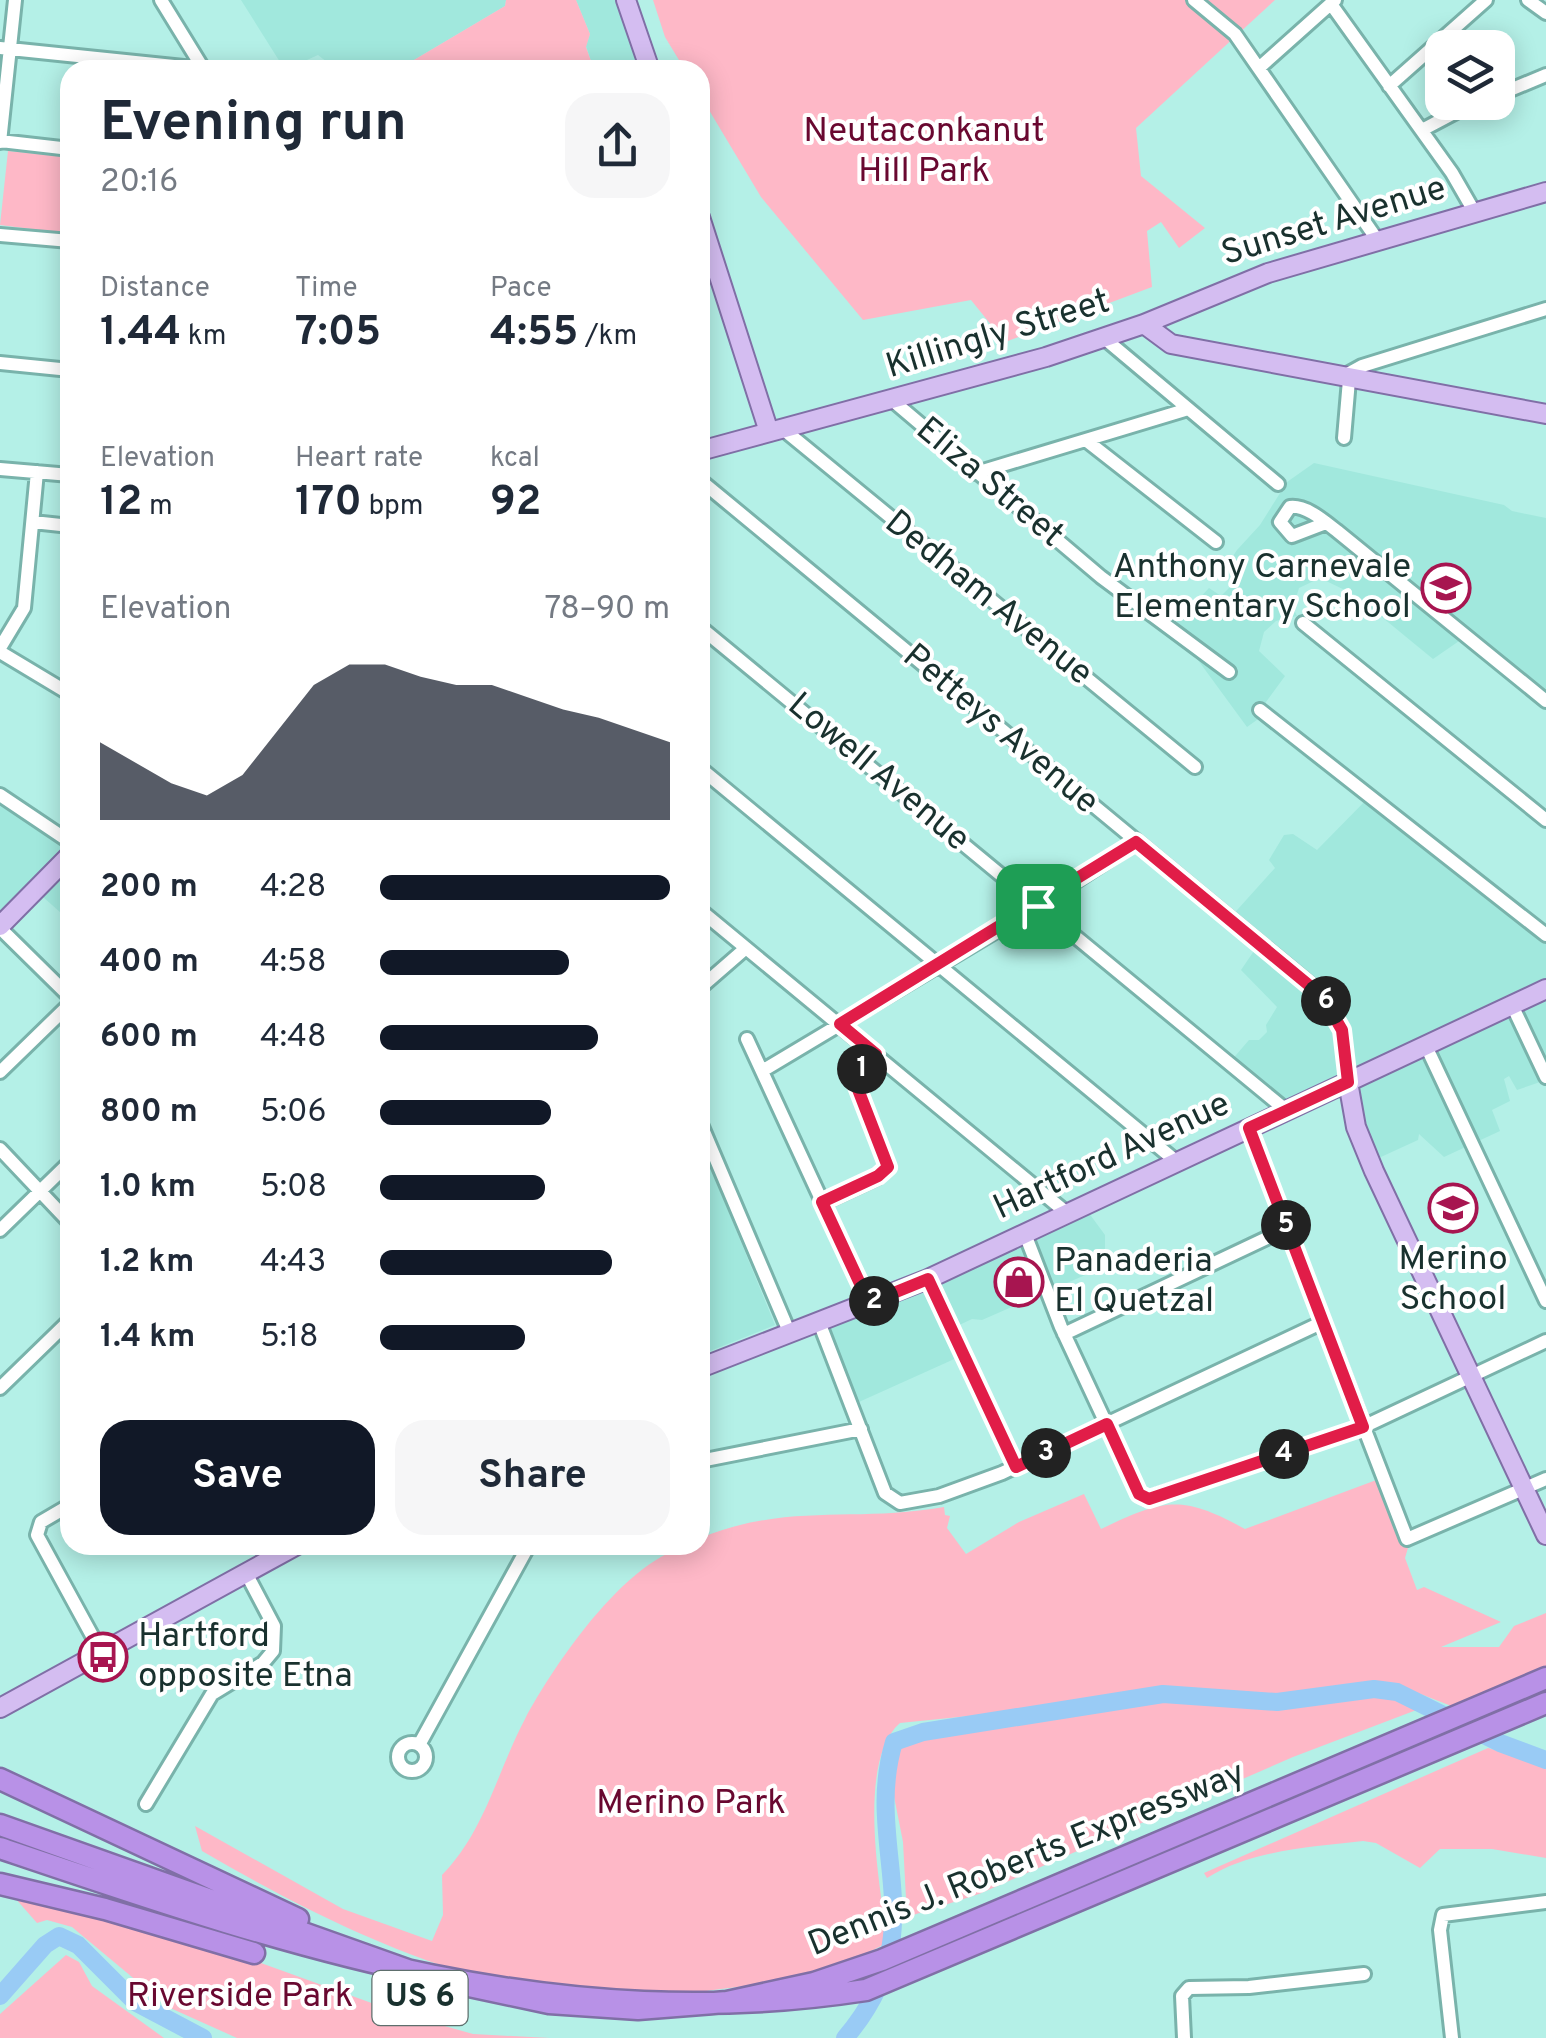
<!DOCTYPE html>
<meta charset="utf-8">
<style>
:root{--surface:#fff;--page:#f6f6f7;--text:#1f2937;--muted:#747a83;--accent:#111827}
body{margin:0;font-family:Overpass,sans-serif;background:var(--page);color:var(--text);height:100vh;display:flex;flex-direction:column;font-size:38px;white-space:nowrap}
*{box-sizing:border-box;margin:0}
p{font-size:32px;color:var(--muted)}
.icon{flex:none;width:55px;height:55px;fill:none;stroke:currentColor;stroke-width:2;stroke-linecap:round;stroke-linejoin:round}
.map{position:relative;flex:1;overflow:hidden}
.panel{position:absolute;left:60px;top:60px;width:650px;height:1495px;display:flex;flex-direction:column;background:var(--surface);border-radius:30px;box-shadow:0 5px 25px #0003}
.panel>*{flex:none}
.buttons{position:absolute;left:1425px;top:30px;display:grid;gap:20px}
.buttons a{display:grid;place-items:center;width:90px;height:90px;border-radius:20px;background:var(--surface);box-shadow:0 5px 25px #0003;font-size:50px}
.pin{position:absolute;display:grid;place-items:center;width:85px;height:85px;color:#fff;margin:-42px;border-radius:20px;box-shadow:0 5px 15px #0006}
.km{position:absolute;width:50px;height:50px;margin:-25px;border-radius:50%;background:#222;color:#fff;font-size:28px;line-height:50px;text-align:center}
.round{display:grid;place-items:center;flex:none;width:105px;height:105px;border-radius:30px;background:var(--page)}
.summary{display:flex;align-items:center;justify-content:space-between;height:170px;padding:0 40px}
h1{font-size:55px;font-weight:700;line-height:75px}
.stats{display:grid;grid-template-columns:repeat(3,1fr);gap:15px;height:170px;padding:10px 40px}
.stats div{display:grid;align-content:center}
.stats b{font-size:42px;font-weight:700}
.stats small{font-size:28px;font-weight:400}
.stats p{font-size:28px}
.chart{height:280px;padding:20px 40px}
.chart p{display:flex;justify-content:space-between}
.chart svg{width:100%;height:180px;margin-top:10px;fill:var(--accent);opacity:.7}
.primary-button{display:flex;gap:20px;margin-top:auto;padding:20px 40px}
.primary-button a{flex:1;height:115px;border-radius:30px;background:var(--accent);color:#fff;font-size:40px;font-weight:700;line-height:115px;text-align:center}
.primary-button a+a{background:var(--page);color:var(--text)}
ul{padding:0 40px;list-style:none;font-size:32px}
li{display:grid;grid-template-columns:160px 120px 1fr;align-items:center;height:75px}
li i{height:25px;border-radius:12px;background:var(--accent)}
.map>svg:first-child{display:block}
.built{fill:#a1e8dd}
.green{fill:#feb8c7}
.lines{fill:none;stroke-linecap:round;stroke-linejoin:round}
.river{stroke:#99cbf5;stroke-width:18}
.minor-casing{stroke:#79b3ab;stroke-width:18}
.major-casing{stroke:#806fa6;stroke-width:22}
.highway-casing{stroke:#806fa6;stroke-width:25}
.minor{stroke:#fff;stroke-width:12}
.major{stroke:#d4bdf1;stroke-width:18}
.highway{stroke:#b891e7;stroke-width:20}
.route-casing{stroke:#fff;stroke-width:20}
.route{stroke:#e11d48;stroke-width:12}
.labels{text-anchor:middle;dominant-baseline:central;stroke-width:8;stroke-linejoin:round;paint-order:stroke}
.shield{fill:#fff;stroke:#5e6f6d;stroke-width:2.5}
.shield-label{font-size:32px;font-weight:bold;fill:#19312e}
.park-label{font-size:35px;fill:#690830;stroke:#fff}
.street-label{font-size:35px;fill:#19312e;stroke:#fff}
.poi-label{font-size:35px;fill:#19312e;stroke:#fff;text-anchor:start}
</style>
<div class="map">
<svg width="1546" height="2038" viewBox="0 0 1546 2038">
<rect width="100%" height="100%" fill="#b4f0e7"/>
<!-- built -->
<path class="built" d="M 241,0 L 506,0 L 505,6 L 397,70 L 337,70 L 318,55 L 285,70 Z
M 576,0 L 626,0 L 650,70 L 604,70 L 592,64 L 586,46 L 590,34 Z
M 1314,463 L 1504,505 L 1512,511 L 1546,518 L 1546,706 L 1462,639 L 1433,659 L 1355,595 L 1320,578 L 1299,588 L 1293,608 L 1297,616 L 1276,621 L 1264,632 L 1259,651 L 1285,676 L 1266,702 L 1261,717 L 1247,727 L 1173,626 L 1209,588 L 1221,596 L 1229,588 L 1239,575 L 1229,562 L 1237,550 L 1260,525 L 1287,482 Z
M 0,795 L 70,842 L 70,921 L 34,889 L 0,923 Z
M 1370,796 L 1546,935 L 1546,1080 L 1517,1090 L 1509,1076 L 1504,1079 L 1510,1101 L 1492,1110 L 1500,1131 L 1444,1157 L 1419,1134 L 1418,1140 L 1370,1162 L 1347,1083 L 1285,1108 L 1230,1062 L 1249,1040 L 1259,1040 L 1267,1032 L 1266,1025 L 1277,1007 L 1241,970 L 1258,945 L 1229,919 L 1275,868 L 1269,860 L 1284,835 L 1293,834 L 1317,850 Z
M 700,1142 L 775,1325 L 700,1355 Z
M 1083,1205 L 1105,1235 L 1105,1260 L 1097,1255 L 1099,1269 L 982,1320 L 972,1319 L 953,1328 L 961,1356 L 850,1406 L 818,1319 Z"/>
<!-- green -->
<path class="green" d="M 506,0 L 576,0 L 590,34 L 586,47 L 592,64 L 604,70 L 397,70 L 505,6 Z
M 653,0 L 1275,0 L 1136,128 L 1141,176 L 1205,228 L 1179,248 L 1161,222 L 1147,231 L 1152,287 L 1005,342 L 971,300 L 863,320 L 761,197 L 700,95 L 700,70 L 685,70 L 665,37 Z
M 8,151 L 70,157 L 70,234 L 0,225 Z
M 1379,1479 L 1410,1541 L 1405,1558 L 1417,1590 L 1424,1587 L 1501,1622 L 1441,1647 L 1499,1647 L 1514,1626 L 1546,1613 L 1546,1675 L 1464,1711 L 1390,1682 L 1378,1696 L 1404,1699 L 1419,1709 L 1293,1757 L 979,1894 L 907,1917 L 903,1842 L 890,1776 L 899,1744 L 940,1729 L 1179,1699 L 1231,1707 L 1295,1708 L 1194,1693 L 900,1723 C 856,1761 880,1889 888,1942 C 839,1971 777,1982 721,1989 C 687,1993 648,2003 614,2001 C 463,1990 331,1926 202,1851 L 195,1826 L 343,1909 L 432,1941 L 443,1915 L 442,1875 C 485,1831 497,1772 525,1719 C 553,1666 634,1545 700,1545 L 700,1538 C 789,1502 854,1523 944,1507 L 945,1515 L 950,1516 L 947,1528 L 966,1554 L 1019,1522 L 1084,1494 L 1101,1529 C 1165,1499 1181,1494 1245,1529 Z
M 1488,1748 L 1546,1765 L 1546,1858 L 1492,1849 L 1440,1849 L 1420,1868 L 1376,1843 L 1363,1841 C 1312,1847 1250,1850 1207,1878 L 1204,1873 Z
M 15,1898 L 52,1903 L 250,1959 L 402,2014 L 473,2034 L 550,2038 L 237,2038 L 168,2007 L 72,1927 L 47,1920 L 37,1923 Z
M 66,1955 L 79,1962 L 92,1986 L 164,2038 L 0,2038 L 0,2014 Z"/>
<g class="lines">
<!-- river -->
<path class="river" d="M 0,1996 L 45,1945 L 59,1936 L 78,1945 L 135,2002 L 203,2038
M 845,2038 C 938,1930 862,1848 894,1742 L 923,1732 L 1163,1694 L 1277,1702 L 1374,1689 L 1397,1692 L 1500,1743 L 1546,1760"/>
<!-- minor casing -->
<g class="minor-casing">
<path id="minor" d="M 161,0 L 204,70
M 1194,0 L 1235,34 L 1378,241
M 1528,0 L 1546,13
M 1331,4 L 1452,173 L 1475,213
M 0,48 L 203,69
M 1260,67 L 1335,0
M 1389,86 L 1486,0
M 1498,95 L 1546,75
M 1422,130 L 1475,102
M 0,141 L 70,149
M 0,142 L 15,0
M 0,235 L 70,241
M 1104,338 L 1278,484
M 0,363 L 70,370
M 1342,377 L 1362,366 L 1546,309
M 892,400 L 1101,577 L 1229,672
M 783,429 L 1195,767
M 1344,438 L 1349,380
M 1087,441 L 1216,542
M 0,469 L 70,475
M 976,473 L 1185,410
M 700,480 L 1313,987 L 1342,1029 L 1348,1082
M 33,522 L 70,526
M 1326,523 L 1292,536 L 1280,522 L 1290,507 C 1306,505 1324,521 1337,531 L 1546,701
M 1303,623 L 1546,820
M 700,627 L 1287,1111
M 0,648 L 24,608 L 37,472
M 0,652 L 70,694
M 1260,710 L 1546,935
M 700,768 L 1177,1162
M 0,795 L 70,842
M 700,910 L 1068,1214
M 0,928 L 70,997
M 700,988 L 746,948
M 1512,1005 L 1546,1077
M 747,1039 L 869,1303
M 1426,1046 L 1546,1301
M 762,1071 L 1038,906 L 1136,842
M 0,1072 L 70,1004
M 700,1122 L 790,1334
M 1249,1129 L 1407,1539 L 1546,1479
M 0,1149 L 70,1223
M 822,1203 L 878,1177 L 888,1167 L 854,1079 L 876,1055
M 0,1230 L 70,1162
M 1025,1234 L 1061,1327 L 1139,1494 L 1147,1499 L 1363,1427 L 1546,1341
M 928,1279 L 1016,1467
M 819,1322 L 885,1493 L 900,1503 L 939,1496 L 1002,1473 L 1323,1322
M 1064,1334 L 1288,1228
M 0,1388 L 70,1320
M 700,1461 L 861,1429
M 70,1505 L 41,1522 L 37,1535 L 101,1652
M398 1757a14 14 0 1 1 28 0a14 14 0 1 1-28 0Z
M 419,1745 L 529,1545
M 146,1804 L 212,1694 L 263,1663 L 273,1651 L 274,1626 L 246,1573
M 1184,2038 L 1182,1996 L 1189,1988 L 1249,1987 L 1364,1974
M 1452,2038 L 1440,1930 L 1443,1915 L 1546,1902"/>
</g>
<!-- major casing -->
<g class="major-casing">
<path id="major" d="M 626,0 L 650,70
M 700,217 L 769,432
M 1144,324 L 1171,344 L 1546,414
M 700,451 L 1046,357 L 1144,324 L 1268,273 L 1546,192
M 0,926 L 70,855
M 1348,1082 L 1356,1127 L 1374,1171 L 1546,1535
M 700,1368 L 928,1279 L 1546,989
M 0,1708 L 297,1545"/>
</g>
<!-- highway casing -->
<g class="highway-casing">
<path id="highway" d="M 0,1779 L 298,1919
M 0,1825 L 427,1977 L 549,2003 L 638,2009 L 727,2002 L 814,1983 L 882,1960 L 1546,1678
M 0,1848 C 290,1946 553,2038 866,1990 L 1546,1703
M 0,1884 L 105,1909 L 254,1953"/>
</g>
<!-- minor -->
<use href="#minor" class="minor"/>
<!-- major -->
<use href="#major" class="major"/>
<!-- highway -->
<use href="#highway" class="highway"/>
</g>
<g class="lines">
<!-- route casing -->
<g class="route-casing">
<path id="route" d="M 1136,842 L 1322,996 L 1342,1030 L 1348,1082 L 1249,1128 L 1363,1427 L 1149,1499 L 1139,1494 L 1107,1424 L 1016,1467 L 928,1279 L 869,1303 L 822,1202 L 878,1176 L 888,1167 L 854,1079 L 876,1054 L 840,1024 Z"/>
</g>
<!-- route -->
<use href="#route" class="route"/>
</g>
<!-- icons -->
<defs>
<g id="school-ring" transform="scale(2.5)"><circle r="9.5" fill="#fff" stroke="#a71550" stroke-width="1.5"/><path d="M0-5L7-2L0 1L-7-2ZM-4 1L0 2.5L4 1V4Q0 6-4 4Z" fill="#a71550"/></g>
<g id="shop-ring" transform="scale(2.5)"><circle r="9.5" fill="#fff" stroke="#a71550" stroke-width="1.5"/><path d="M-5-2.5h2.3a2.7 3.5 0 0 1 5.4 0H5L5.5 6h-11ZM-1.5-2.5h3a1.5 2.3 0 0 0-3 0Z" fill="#a71550"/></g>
<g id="bus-ring" transform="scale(2.5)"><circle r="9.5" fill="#fff" stroke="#a71550" stroke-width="1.5"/><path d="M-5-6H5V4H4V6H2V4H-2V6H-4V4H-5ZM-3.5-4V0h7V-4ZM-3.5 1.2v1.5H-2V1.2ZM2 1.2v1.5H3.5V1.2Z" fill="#a71550"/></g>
</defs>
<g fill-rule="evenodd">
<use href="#school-ring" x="1446" y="588"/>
<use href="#school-ring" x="1453" y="1208"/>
<use href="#shop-ring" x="1019" y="1282"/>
<use href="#bus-ring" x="103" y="1657"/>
</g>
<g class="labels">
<!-- shield labels -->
<rect class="shield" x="372.5" y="1971" width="95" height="54" rx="8"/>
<g class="shield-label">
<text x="420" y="1998">US 6</text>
</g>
<!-- park labels -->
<g class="park-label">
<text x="924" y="132">Neutaconkanut<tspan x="924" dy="40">Hill Park</tspan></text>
<text x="691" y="1804">Merino Park</text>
<text x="240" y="1997">Riverside Park</text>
</g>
<!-- street labels -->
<g class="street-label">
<text transform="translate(1334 222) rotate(-17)">Sunset Avenue</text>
<text transform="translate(998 335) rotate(-17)">Killingly Street</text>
<text transform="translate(989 483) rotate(40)">Eliza Street</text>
<text transform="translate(988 599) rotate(39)">Dedham Avenue</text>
<text transform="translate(1000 730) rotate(40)">Petteys Avenue</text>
<text transform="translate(878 773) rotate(40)">Lowell Avenue</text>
<text transform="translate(1112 1157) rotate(-25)">Hartford Avenue</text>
<text transform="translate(1027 1860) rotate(-22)">Dennis J. Roberts Expressway</text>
</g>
<!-- poi labels -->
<g class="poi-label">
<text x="1411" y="568" text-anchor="end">Anthony Carnevale<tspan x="1411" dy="40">Elementary School</tspan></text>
<text x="1453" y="1260" text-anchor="middle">Merino<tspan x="1453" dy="40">School</tspan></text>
<text x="1054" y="1262">Panaderia<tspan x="1054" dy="40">El Quetzal</tspan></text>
<text x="138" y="1637">Hartford<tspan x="138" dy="40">opposite Etna</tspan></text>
</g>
</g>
</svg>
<div class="buttons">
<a><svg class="icon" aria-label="layers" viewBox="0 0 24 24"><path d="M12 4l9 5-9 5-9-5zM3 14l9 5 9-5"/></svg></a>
</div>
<div class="pin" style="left:1038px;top:906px;background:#1e9e55"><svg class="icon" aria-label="arrive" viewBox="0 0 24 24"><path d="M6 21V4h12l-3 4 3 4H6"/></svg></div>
<b class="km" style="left:862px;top:1069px">1</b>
<b class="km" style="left:874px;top:1301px">2</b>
<b class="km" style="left:1046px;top:1453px">3</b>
<b class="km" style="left:1284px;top:1454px">4</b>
<b class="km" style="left:1286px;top:1225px">5</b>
<b class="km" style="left:1326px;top:1001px">6</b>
<section class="panel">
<div class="summary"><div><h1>Evening run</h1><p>20:16</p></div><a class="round"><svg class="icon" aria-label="share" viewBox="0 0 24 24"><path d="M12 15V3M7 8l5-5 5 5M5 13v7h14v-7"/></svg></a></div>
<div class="stats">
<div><p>Distance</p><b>1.44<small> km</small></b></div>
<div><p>Time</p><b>7:05</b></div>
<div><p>Pace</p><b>4:55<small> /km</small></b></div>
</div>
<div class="stats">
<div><p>Elevation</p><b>12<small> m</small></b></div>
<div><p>Heart rate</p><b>170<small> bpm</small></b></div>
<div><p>kcal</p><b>92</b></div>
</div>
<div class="chart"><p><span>Elevation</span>78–90 m</p>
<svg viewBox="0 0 160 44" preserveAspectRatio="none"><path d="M0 44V25L10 30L20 35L30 38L40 33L50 22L60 11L70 6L80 6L90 9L100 11L110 11L120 14L130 17L140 19L150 22L160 25V44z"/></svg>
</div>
<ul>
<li><b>200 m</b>4:28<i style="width:100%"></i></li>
<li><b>400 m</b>4:58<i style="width:65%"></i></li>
<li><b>600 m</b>4:48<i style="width:75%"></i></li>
<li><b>800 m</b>5:06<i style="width:59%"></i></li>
<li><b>1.0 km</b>5:08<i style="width:57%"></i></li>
<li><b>1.2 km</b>4:43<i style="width:80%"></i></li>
<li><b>1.4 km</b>5:18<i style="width:50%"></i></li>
</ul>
<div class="primary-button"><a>Save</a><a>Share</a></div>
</section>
</div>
